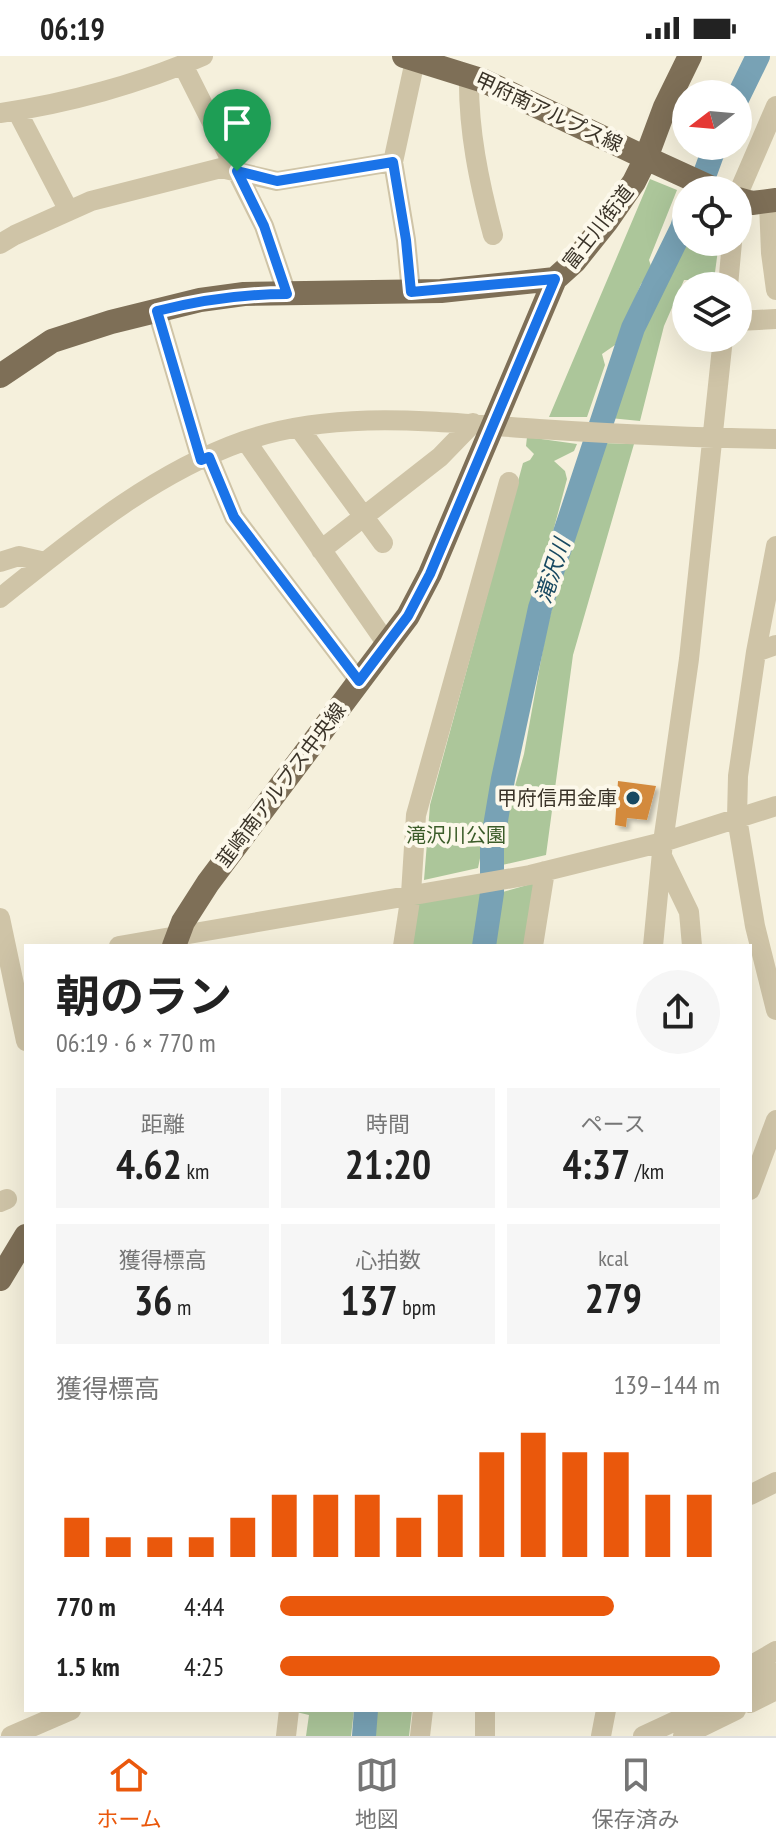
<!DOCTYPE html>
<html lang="ja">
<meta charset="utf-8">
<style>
:root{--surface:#fff;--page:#f6f6f6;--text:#222;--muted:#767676;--line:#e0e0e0;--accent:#ea580c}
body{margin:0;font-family:"PT Sans Narrow","Noto Sans JP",sans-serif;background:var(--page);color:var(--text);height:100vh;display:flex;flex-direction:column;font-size:30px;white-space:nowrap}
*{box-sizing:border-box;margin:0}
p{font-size:26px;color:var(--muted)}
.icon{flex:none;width:44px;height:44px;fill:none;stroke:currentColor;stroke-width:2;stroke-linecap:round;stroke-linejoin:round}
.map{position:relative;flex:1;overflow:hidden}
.details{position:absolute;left:24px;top:888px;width:728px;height:768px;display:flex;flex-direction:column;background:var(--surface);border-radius:0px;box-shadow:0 8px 32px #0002}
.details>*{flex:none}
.needle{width:52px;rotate:254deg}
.controls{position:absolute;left:672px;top:24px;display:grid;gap:16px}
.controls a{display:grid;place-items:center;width:80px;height:80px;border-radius:50%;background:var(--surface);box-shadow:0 8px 32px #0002;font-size:40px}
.pin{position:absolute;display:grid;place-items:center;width:68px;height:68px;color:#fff;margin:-82px -34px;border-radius:50% 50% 50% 0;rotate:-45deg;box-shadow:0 0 8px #0007}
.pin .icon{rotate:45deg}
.round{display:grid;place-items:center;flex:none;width:84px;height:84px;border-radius:42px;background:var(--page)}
.head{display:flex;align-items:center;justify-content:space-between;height:136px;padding:0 32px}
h1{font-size:44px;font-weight:700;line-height:60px}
.stats{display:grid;grid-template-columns:repeat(3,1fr);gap:12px;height:136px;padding:8px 32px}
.stats div{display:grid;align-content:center;border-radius:0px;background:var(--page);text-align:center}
.stats b{font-size:40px;font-weight:700}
.stats small{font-size:22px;font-weight:400}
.stats p{font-size:22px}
.chart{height:224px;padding:16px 32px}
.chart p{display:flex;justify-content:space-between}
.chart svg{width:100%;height:144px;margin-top:8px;stroke:var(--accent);stroke-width:6}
ul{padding:0 32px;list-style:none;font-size:26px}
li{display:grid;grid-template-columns:128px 96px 1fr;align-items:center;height:60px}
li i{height:20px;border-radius:10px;background:var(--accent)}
.status{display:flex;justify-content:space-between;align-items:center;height:56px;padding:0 40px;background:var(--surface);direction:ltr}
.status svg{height:22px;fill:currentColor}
.menu{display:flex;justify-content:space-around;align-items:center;height:112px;border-top:2px solid var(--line);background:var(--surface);font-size:22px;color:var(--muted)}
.menu a{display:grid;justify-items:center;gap:4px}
.menu .selected{color:var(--accent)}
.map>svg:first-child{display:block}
.green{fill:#acc69a}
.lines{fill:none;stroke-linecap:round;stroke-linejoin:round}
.river{stroke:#78a2b5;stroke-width:24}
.building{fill:#d38a3c;filter:url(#shadow)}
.minor{stroke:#cfc4a7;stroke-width:20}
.major{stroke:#7e6f57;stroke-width:24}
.route-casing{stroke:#fff;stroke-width:16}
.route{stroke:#1a73e8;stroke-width:10}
.poi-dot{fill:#184961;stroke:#fcf8ea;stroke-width:3}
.labels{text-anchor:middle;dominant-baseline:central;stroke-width:8;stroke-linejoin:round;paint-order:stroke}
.street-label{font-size:20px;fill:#3a3328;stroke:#fcf8ea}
.poi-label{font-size:20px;fill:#3a3328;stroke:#fcf8ea;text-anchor:end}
.park-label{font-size:20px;fill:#3b5c29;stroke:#fcf8ea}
.water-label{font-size:22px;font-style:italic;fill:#184961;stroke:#fcf8ea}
</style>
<div class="status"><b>06:19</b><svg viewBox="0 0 49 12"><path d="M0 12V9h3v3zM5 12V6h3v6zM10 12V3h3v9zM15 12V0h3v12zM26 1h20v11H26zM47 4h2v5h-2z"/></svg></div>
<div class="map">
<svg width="776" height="1680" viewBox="0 0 776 1680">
<defs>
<filter id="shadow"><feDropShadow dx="3.5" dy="3.5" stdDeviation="2" flood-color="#0004"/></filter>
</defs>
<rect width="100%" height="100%" fill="#f5f0dc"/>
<!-- green -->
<path class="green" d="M 650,123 L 677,134 L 649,204 L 652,213 L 649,220 L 641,228 L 615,289 L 602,298 L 605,309 L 587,361 L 549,361 Z
M 686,175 L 686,186 L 719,186 L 714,224 L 684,224 L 664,270 L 640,365 L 610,362 L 641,265 Z
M 527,381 L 577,388 L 574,395 L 554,405 L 565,415 L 567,423 L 520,600 L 491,751 C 483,768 483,792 478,812 L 424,824 L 430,749 L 523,407 L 530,404 L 534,398 L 526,390 Z
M 601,387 L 634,388 L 573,599 L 546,799 L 502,809 L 508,755 L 524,698 L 546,576 L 561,516 Z
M 494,824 L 484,890 L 403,890 L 411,838 Z
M 538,826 L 528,890 L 490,890 L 499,837 Z
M 296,1654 L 354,1654 L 351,1680 L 306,1680 L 309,1659 L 296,1656 Z
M 375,1654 L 412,1654 L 409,1680 L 372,1680 Z"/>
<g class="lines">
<!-- river -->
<path class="river" d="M 738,41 L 758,0
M 699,134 L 715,90
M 484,890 L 492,837 L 492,788 L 503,723 L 540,552 L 633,272 L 682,172 L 686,159
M 364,1680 L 366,1654"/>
</g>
<!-- building -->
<path class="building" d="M 618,725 L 656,730 L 647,764 L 627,762 L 626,771 L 615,769 Z"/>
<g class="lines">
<!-- minor -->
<path class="minor" d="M 183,9 L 264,170 L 287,238
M 469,19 C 468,74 479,126 493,179
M 17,55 L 69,155
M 0,57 C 65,48 143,27 203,0
M 393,106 L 406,184 L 411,236
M 738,138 L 776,50
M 769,147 L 771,197 L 776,234
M 0,188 L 15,179 L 91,145 L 221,112 L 277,125 L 393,106 L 416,0
M 728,230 L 732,186
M 157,255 L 201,404
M 738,265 L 776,263
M 299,372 L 383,487
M 246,385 L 387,588
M 209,401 L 234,461 L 359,625
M 776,490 L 756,596 L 738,720 L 737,762 L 755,870 L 776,954
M 321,494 L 440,401 L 473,367
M 0,506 L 19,500 L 45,506
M 0,542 C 75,482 153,417 244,385 C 340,352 441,367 539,373 C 618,378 697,382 776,383
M 756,596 L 776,589
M 662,800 L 689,856 L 692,890
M 0,862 L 26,985
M 119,890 L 530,819 L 663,786 L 776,750
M 403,890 L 411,838 L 416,759 L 509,426
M 533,890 L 545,815
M 653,890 L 663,786 L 689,603 L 723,282
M 750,1134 L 776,1064
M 0,1146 L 7,1143
M 750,1439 L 776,1426
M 750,1610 L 776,1595
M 750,1630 L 776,1617
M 750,1647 L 776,1634
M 485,1654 L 485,1680
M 11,1680 L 71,1654
M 286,1680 L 289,1654
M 420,1680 L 423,1654
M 601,1680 L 606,1654
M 643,1680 L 699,1654
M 683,1680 L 736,1654"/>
<!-- major -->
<path class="major" d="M 404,0 L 484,25 L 646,102 L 665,51 L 690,0
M 738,143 L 752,147 L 776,144
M 0,320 L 52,285 L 111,266 L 200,244 L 244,238 L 441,235 L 555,223 L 575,205 L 607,165 L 634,126 L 646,102 L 716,134
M 174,890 L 183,866 L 208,827 L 408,560 L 430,518 L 555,223
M 0,1223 L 26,1180"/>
</g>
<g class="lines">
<!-- route casing -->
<g class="route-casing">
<path id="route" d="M 393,106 L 406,184 L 411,236 L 555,223 L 430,518 L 408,560 L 359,625 L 234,461 L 209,401 L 201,404 L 157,255 C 201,244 242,238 287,238 L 264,170 L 237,115 L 277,125 Z"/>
</g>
<!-- route -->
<use href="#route" class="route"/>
</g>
<!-- markers -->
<circle class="poi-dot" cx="633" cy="742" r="8"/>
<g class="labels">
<!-- street labels -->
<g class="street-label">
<text transform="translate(549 56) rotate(25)">甲府南アルプス線</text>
<text transform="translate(598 171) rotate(-52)">富士川街道</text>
<text transform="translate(281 729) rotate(-53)">韮崎南アルプス中央線</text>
</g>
<!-- poi labels -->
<g class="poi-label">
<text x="617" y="742">甲府信用金庫</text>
</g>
<!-- park labels -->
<g class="park-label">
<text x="456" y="779">滝沢川公園</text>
</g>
<!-- water labels -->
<g class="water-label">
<text transform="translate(552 515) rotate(-72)">滝沢川</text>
</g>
</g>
</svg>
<div class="controls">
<a><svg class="needle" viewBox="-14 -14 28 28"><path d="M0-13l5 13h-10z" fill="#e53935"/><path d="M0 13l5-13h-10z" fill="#767676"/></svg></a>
<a><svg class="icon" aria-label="locate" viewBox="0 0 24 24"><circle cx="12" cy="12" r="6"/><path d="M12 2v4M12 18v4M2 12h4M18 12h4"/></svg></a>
<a><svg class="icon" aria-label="layers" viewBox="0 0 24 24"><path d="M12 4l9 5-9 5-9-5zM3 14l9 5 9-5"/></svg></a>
</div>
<div class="pin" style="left:237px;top:115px;background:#1e9e55"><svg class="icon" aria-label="arrive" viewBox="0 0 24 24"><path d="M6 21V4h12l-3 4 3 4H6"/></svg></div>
<section class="details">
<div class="head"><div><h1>朝のラン</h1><p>06:19 · 6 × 770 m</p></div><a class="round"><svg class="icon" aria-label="share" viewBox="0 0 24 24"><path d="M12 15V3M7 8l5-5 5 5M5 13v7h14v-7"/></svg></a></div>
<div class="stats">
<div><p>距離</p><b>4.62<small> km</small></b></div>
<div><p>時間</p><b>21:20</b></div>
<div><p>ペース</p><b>4:37<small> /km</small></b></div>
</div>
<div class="stats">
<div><p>獲得標高</p><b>36<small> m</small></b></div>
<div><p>心拍数</p><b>137<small> bpm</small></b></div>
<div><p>kcal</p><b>279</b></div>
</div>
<div class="chart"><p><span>獲得標高</span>139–144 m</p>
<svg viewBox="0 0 160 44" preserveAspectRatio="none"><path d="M5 44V32M15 44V38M25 44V38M35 44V38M45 44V32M55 44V25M65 44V25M75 44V25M85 44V32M95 44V25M105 44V12M115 44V6M125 44V12M135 44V12M145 44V25M155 44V25"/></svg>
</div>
<ul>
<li><b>770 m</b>4:44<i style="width:76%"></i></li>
<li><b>1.5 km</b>4:25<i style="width:100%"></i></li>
</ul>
</section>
</div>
<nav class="menu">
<a class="selected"><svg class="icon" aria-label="home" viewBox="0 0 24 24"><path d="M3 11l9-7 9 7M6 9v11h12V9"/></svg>ホーム</a>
<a><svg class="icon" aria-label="map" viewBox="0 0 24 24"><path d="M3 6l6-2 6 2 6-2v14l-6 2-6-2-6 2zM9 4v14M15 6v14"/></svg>地図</a>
<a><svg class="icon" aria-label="saved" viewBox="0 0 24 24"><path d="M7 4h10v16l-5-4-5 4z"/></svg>保存済み</a>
</nav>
